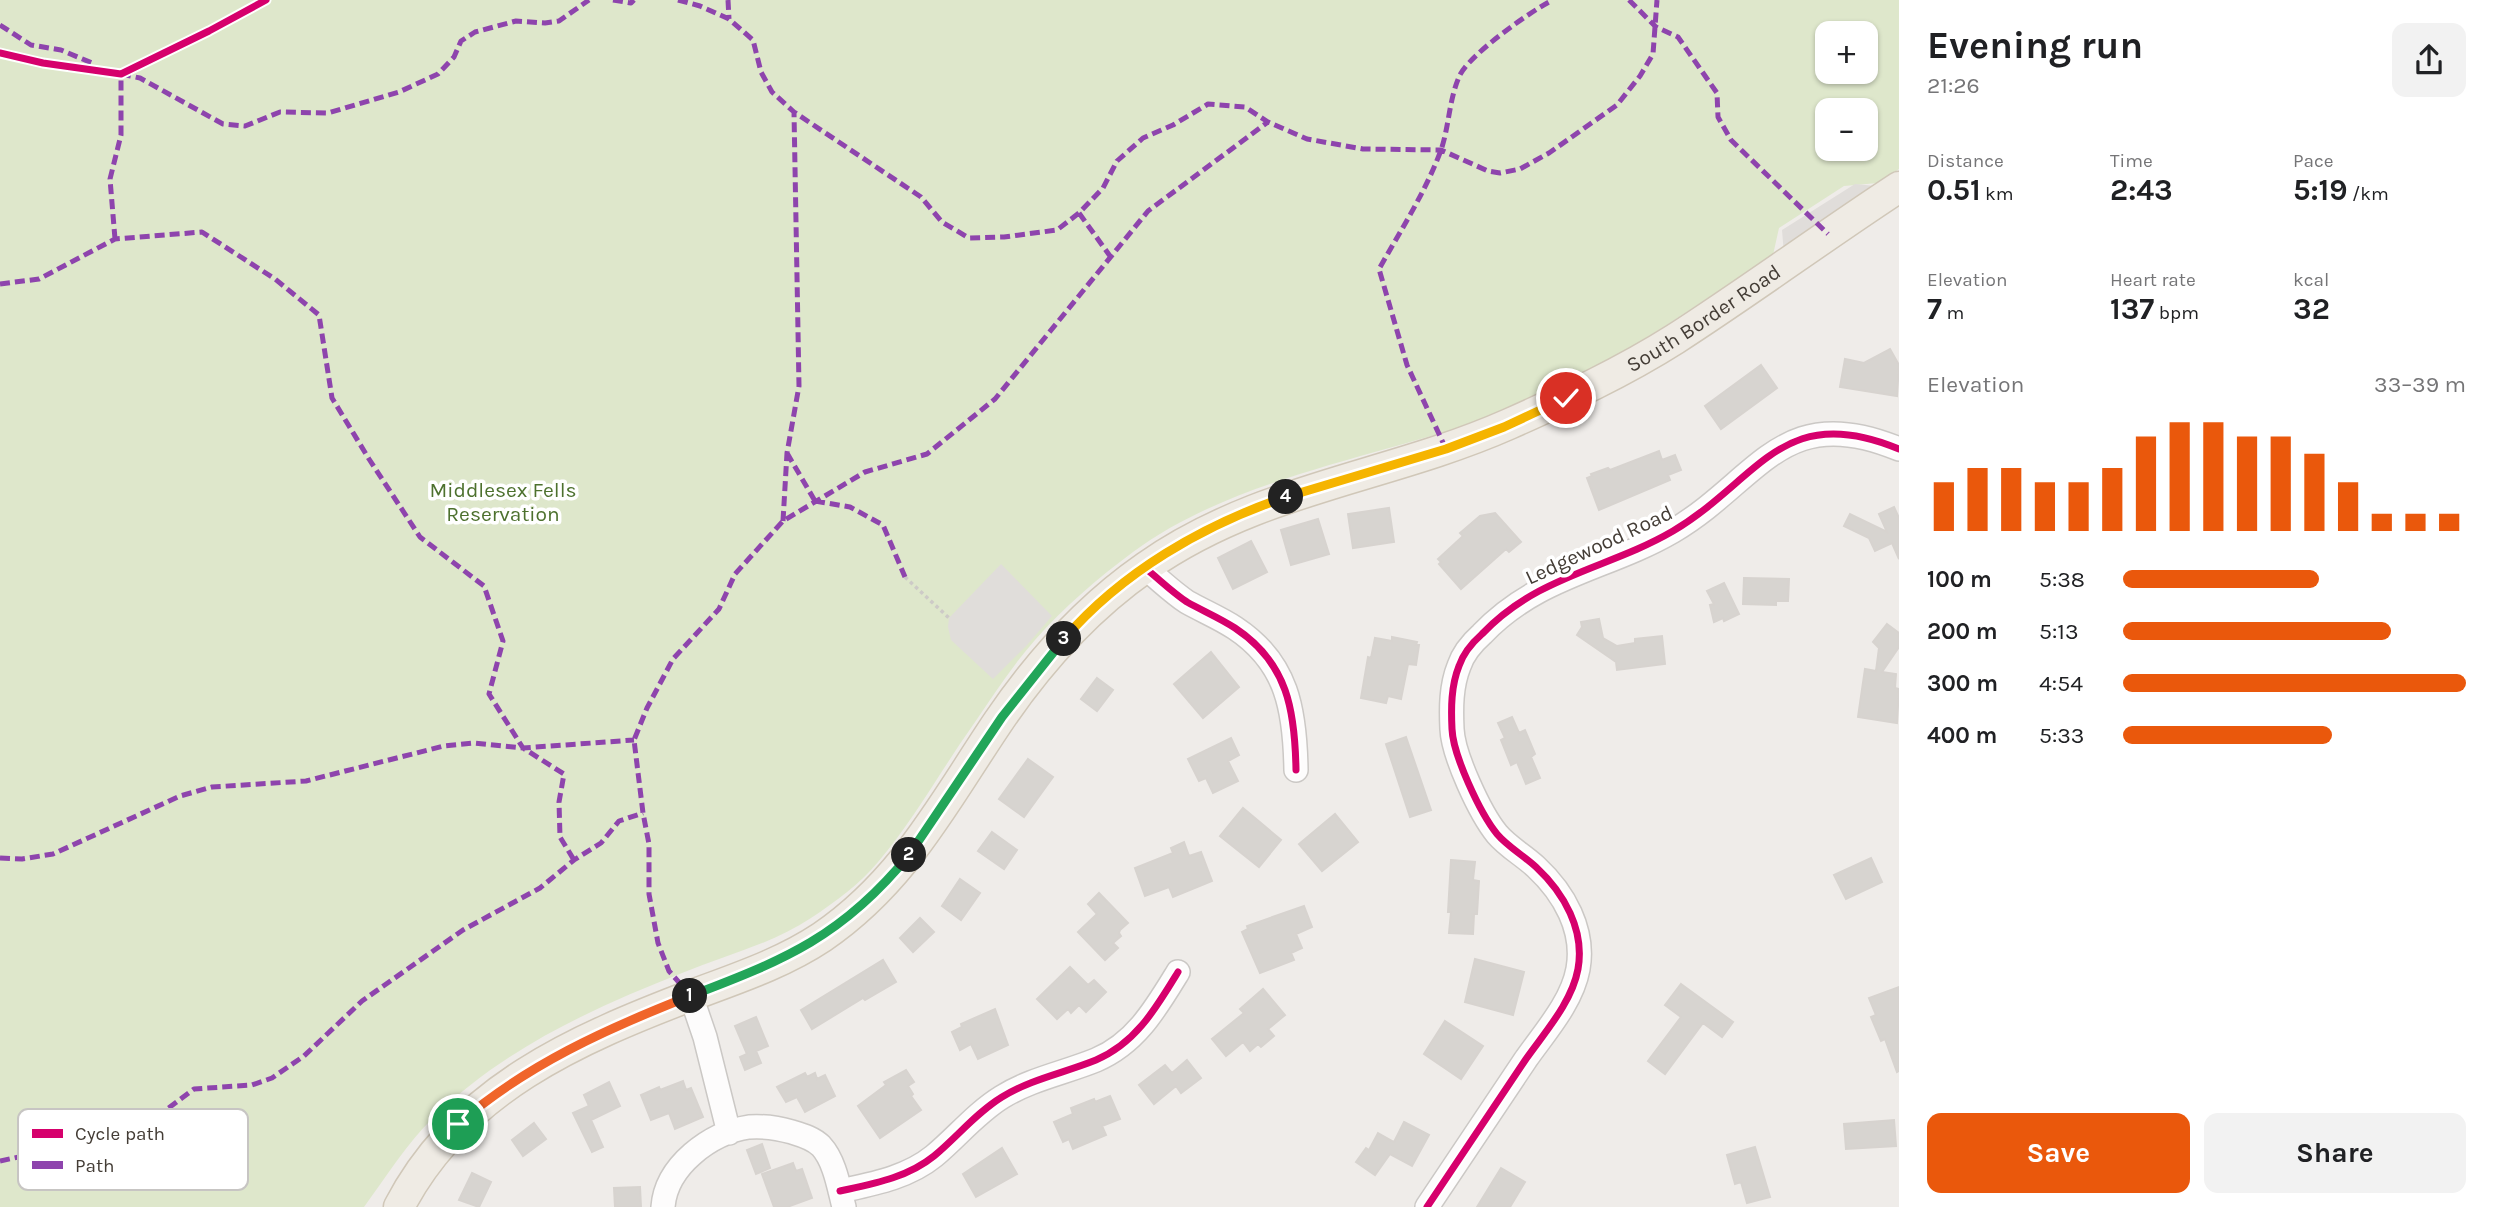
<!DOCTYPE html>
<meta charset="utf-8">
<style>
:root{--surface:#fff;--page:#f2f2f2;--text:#202124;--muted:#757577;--accent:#ea580c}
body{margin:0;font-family:Karla,sans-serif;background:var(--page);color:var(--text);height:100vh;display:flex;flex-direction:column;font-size:26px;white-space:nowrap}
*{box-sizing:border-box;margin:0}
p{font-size:23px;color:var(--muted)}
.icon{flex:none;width:38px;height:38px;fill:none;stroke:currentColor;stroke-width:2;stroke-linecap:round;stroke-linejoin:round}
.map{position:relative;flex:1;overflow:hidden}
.details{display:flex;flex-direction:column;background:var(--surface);width:595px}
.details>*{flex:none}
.tools{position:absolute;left:1815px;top:21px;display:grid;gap:14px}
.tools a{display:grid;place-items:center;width:63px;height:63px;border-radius:14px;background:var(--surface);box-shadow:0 2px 5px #0004;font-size:35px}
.pin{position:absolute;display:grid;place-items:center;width:60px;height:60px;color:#fff;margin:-30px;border:4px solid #fff;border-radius:50%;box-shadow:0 2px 7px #0007}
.km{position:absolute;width:35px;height:35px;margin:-18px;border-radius:50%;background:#222;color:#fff;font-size:19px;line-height:35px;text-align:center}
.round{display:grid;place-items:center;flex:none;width:74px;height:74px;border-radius:14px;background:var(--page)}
.headline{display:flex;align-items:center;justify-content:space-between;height:119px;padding:0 28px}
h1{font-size:38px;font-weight:700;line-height:52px}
.figures{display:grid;grid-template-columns:repeat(3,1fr);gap:10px;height:119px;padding:7px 28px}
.figures div{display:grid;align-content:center}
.figures b{font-size:30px;font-weight:700}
.figures small{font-size:19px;font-weight:400}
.figures p{font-size:19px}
.chart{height:196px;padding:14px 28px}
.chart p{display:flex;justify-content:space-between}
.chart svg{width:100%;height:126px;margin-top:7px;stroke:var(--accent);stroke-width:6}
.action{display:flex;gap:14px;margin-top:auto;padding:14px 28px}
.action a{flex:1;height:80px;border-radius:14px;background:var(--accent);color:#fff;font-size:28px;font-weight:700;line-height:80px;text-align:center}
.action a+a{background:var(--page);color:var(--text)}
ul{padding:0 28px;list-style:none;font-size:23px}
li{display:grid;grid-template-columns:112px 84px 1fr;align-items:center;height:52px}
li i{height:18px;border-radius:9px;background:var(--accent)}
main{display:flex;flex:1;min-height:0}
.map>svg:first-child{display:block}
.green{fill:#dee7cb;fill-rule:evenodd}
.parking{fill:#e0ddda}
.building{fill:#d7d4d0;stroke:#d7d3cf;stroke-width:2}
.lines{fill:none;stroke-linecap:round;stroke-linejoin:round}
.minor-casing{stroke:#cbc8c5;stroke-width:26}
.major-casing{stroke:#d0c7b8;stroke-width:33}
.path{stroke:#cdcac7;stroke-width:3.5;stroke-dasharray:3.5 3.5;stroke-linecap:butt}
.minor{stroke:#fdfcfc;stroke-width:23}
.major{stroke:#efebe4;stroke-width:30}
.quiet{stroke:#8e44ad;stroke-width:5;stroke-dasharray:10 5;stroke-linecap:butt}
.cycleway-casing{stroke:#fff;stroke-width:11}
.cycleway{stroke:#d6006c;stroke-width:7}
.split-1-casing{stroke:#fff;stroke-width:14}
.split-2-casing{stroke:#fff;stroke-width:14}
.split-3-casing{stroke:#fff;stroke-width:14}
.split-4-casing{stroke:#fff;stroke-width:14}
.split-5-casing{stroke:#fff;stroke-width:14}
.split-1{stroke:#f0652b;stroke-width:9}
.split-2{stroke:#22a559;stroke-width:9}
.split-3{stroke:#22a559;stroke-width:9}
.split-4{stroke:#f5b400;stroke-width:9}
.split-5{stroke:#f5b400;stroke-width:9}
.labels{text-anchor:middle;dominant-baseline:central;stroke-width:7;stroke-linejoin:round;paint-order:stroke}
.street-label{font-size:21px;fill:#443d36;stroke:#fff}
.park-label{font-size:21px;fill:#4d712e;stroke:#fff}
.key{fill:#fff;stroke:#c7c5c3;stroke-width:2}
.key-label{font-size:19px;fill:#443d36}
</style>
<main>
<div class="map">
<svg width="1899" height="1207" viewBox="0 0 1899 1207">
<rect width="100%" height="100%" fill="#efece9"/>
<!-- green -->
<path class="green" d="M 0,0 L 1899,0 L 1899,169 L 1878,183 L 1844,186 L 1779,228 L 1773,255 C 1691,308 1599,375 1509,410 C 1387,457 1239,474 1133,552 C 1098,578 1064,607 1035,640 C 1012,666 992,697 973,725 C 941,770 914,820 878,862 C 860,884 835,902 811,918 C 772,944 726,955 682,973 C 593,1008 503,1049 434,1117 C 407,1143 386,1177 364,1207 L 0,1207 ZM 1827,33 L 1866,33 L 1866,72 L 1827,72 ZM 1827,110 L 1866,110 L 1866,149 L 1827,149 Z"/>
<!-- parking -->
<path class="parking" d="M 1855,184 L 1875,186 L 1784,254 L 1782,230 Z
M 1001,564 L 1052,616 L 1027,645 L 993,679 L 951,640 L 948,627 L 949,618 Z"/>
<!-- building -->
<path class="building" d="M 1890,349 L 1899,365 L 1897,396 L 1840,387 L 1845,359 L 1864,363 Z
M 1761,365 L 1777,388 L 1721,429 L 1705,406 Z
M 1659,451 L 1662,460 L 1675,455 L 1681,470 L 1668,475 L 1670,480 L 1599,510 L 1587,478 L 1592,476 L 1591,474 L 1608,468 L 1610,470 Z
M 1894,507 L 1899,518 L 1899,559 L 1892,543 L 1875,551 L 1869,538 L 1844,526 L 1850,514 L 1887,532 L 1879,514 Z
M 1389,508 L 1394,542 L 1353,548 L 1348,514 Z
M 1495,513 L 1521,542 L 1509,552 L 1506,549 L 1461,589 L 1439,564 L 1441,562 L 1438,559 L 1463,536 L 1460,533 L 1480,516 Z
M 1318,519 L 1329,554 L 1291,565 L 1281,530 Z
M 1251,541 L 1267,572 L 1233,589 L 1218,558 Z
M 1744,578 L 1789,579 L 1788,601 L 1776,601 L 1776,605 L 1743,604 Z
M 1724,583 L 1739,614 L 1724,621 L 1723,618 L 1714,622 L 1710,605 L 1714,604 L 1707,591 Z
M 1599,619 L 1603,638 L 1617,646 L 1635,643 L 1635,639 L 1662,636 L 1665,664 L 1617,670 L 1616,662 L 1577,635 L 1582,627 L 1581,622 Z
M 1887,624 L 1899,633 L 1899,647 L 1882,672 L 1896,674 L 1895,688 L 1899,689 L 1897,723 L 1858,717 L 1865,669 L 1876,671 L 1879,648 L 1873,642 Z
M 1392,637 L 1417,642 L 1416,645 L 1419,645 L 1416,665 L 1408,664 L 1401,699 L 1388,696 L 1386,703 L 1361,698 L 1368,657 L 1371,658 L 1375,638 L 1392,641 Z
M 1211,652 L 1239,687 L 1203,718 L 1174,684 Z
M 1097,678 L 1113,690 L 1097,711 L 1081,699 Z
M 1512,717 L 1519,733 L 1525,730 L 1535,754 L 1531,757 L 1540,778 L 1526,784 L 1517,762 L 1511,765 L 1501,740 L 1505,738 L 1498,723 Z
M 1406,737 L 1431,810 L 1410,817 L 1386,744 Z
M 1231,738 L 1239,755 L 1228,761 L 1238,781 L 1213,793 L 1206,778 L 1199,781 L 1188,759 Z
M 1028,759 L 1053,777 L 1024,817 L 999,799 Z
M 1243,808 L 1281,840 L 1259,867 L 1220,836 Z
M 1335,814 L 1358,842 L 1322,871 L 1299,844 Z
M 992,832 L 1017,850 L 1004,869 L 978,851 Z
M 1184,842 L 1189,856 L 1201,852 L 1212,881 L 1173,897 L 1169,887 L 1145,896 L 1135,868 L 1173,853 L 1171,848 Z
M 1871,858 L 1882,882 L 1846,899 L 1834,875 Z
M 1451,860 L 1475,862 L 1473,880 L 1479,881 L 1477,914 L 1474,914 L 1473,934 L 1449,933 L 1451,912 L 1448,912 Z
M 960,879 L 980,893 L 961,920 L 942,906 Z
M 1099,893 L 1128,923 L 1120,930 L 1119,933 L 1121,936 L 1113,943 L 1118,948 L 1105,960 L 1078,932 L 1097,914 L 1088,904 Z
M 1304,906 L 1312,927 L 1296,934 L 1302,948 L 1291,953 L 1294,960 L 1260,973 L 1242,932 L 1248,929 L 1247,926 Z
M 920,918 L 934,932 L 913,952 L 900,938 Z
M 1475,959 L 1524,972 L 1513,1015 L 1465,1002 Z
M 883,960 L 896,982 L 865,1000 L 863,998 L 812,1029 L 801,1010 Z
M 1070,967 L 1088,985 L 1094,980 L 1106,992 L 1086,1012 L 1079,1005 L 1071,1013 L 1068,1009 L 1057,1019 L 1037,999 Z
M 1681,984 L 1733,1022 L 1722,1037 L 1703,1023 L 1665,1074 L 1648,1061 L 1681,1017 L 1665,1005 Z
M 1899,987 L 1899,1071 L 1897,1072 L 1885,1039 L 1881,1041 L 1871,1017 L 1876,1015 L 1869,998 Z
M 1263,989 L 1285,1015 L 1268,1029 L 1274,1036 L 1261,1047 L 1258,1044 L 1250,1051 L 1243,1042 L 1226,1056 L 1212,1039 L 1244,1013 L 1240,1009 Z
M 995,1009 L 1008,1045 L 978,1059 L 971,1044 L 960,1050 L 952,1032 L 962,1027 L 961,1024 Z
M 756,1017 L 768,1046 L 756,1051 L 761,1063 L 745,1070 L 740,1057 L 747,1054 L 735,1026 Z
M 1445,1021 L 1483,1046 L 1461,1079 L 1424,1054 Z
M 1187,1060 L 1201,1078 L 1181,1093 L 1176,1086 L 1154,1104 L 1139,1085 L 1165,1065 L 1172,1073 Z
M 906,1070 L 914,1082 L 908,1086 L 913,1094 L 911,1096 L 921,1110 L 880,1138 L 858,1106 L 886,1085 L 884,1082 Z
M 805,1073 L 807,1077 L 815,1073 L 817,1079 L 825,1075 L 835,1096 L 805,1112 L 797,1097 L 786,1102 L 777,1087 Z
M 683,1081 L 686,1090 L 691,1088 L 703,1117 L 675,1129 L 669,1113 L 651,1120 L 641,1095 L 659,1087 L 660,1090 Z
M 609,1082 L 620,1106 L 591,1120 L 603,1147 L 592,1152 L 573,1113 L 589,1106 L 584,1095 Z
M 1110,1096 L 1120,1119 L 1102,1126 L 1106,1135 L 1073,1149 L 1069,1139 L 1063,1142 L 1054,1122 L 1073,1114 L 1071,1108 L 1094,1099 L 1095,1102 Z
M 1894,1120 L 1896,1146 L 1846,1149 L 1844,1124 Z
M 1404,1122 L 1429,1135 L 1412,1166 L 1390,1154 L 1375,1175 L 1356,1162 L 1366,1148 L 1369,1150 L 1378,1133 L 1394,1142 Z
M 534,1123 L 546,1139 L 523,1156 L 512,1140 Z
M 762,1144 L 770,1168 L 756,1174 L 747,1150 Z
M 1755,1147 L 1770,1197 L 1747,1203 L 1741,1182 L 1735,1184 L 1727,1155 Z
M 1002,1148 L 1017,1174 L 976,1197 L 963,1174 Z
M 793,1163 L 796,1171 L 802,1169 L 812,1198 L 787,1207 L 774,1207 L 762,1174 Z
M 1501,1168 L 1525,1182 L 1510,1207 L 1477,1207 Z
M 472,1173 L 491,1182 L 479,1207 L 459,1200 Z
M 640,1187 L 641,1207 L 615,1207 L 614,1188 Z"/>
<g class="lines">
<!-- minor casing -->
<g class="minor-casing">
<path id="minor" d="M 1145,568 C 1159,579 1172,592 1187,602 C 1203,611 1220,618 1235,628 C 1288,663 1295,711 1296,770
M 691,996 L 705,1037 L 729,1133
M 840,1191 C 872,1184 907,1178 934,1156 C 957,1137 976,1113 1002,1097 C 1031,1079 1064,1073 1096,1060 C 1136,1043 1156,1008 1178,972
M 663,1207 C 666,1166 710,1133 749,1127 C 763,1126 778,1128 792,1132 C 802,1135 813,1138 821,1146 C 835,1161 839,1188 844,1207
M 1427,1207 C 1460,1157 1493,1108 1526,1059 C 1545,1032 1572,1002 1578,969 C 1585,930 1564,893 1536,867 C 1523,855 1508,847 1497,834 C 1480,813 1453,755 1452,729 C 1451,708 1451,686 1459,666 C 1463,654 1473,642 1482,634 C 1538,575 1608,569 1673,531 C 1759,480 1782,400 1899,449"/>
</g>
<!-- major casing -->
<g class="major-casing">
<g id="major">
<path id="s1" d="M 399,1207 C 460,1089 577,1039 695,994 C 738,978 783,963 822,937 C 904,881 944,802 998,722 C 1038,663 1087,608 1146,567 C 1258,488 1387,478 1509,424 C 1565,399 1623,372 1675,339 C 1751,290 1824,236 1899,187"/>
</g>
</g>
<!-- path -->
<path class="path" d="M 905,577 L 949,618"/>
<!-- minor -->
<use href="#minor" class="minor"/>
<!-- major -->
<use href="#major" class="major"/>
<!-- quiet -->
<path class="quiet" d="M 613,0 L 631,3 L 634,0
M 678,0 L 700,6 L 729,19 L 753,40 L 761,72 L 772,92 L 794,112 L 921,197 L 942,222 L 969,238 L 1004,237 L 1057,230 L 1079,213 L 1103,188 L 1117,161 L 1143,138 L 1173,125 L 1208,104 L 1245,107 L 1268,122 L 1307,139 L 1363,149 L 1441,150 L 1488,171 L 1500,173 L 1520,169 L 1549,153 L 1617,105 L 1640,76 L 1653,54 L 1657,0
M 728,0 L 729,19
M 1629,0 L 1656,27 L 1678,37 L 1717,93 L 1718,117 L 1731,140 L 1828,234
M 0,25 L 31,45 L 61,50 L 92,63
M 121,74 L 140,78 L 223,124 L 245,126 L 280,112 L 328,113 L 399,92 L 438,74 L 454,57 L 461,41 L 475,32 L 516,21 L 545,23 L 559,21 L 589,0
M 1079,213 L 1110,256
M 115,239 L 110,179 L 121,135 L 121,74
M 0,284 L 39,279 L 115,239 L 202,232 L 275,279 L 319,315 L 332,398 L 369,459 L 420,537 L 484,586 L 503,641 L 489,694 L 523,748 L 564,774 L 559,802 L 560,837 L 574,860
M 1446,449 L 1407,365 L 1379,269 C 1401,230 1426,191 1441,150 C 1449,127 1449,100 1459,77 C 1467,56 1532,10 1553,0
M 787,453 L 815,501
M 815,501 L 850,507 L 883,525 L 905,577
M 783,521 L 787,453 L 799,386 L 794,112
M 0,858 L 22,859 L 53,854 L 180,796 L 212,787 L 306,781 L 444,746 L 474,743 L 523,748 L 634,740
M 691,996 L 669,971 L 658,943 L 649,894 L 649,844 L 643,813 L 634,740 L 647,708 L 673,659 L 719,609 L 735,574 L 783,521 L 865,472 L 927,454 L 995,399 L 1148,211 L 1268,122
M 0,1161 L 47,1151 L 112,1142 L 143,1127 L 194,1089 L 252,1085 L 272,1078 L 304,1056 L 362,1001 L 463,930 L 540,888 L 574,860 L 601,843 L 619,821 L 643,813"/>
<!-- cycleway casing -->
<g class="cycleway-casing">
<path id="cycleway" d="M 0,53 L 43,63 L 121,74 L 209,31 L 266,0
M 1145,568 C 1159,579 1172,592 1187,602 C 1203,611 1220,618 1235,628 C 1288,663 1295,711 1296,770
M 840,1191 C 872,1184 907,1178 934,1156 C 957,1137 976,1113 1002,1097 C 1031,1079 1064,1073 1096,1060 C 1136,1043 1156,1008 1178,972
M 1427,1207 C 1460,1157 1493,1108 1526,1059 C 1545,1032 1572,1002 1578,969 C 1585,930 1564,893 1536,867 C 1523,855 1508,847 1497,834 C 1480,813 1453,755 1452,729 C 1451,708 1451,686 1459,666 C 1463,654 1473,642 1482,634 C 1538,575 1608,569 1673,531 C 1759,480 1782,400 1899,449"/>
</g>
<!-- cycleway -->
<use href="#cycleway" class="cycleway"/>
</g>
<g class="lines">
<!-- split-1 casing -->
<g class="split-1-casing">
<path id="split-1" d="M 458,1124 C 526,1065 606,1029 690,996"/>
</g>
<!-- split-2 casing -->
<g class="split-2-casing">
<path id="split-2" d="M 690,996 C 785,960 843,936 909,855"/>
</g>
<!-- split-3 casing -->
<g class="split-3-casing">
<path id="split-3" d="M 909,855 L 1002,717 L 1064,639"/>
</g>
<!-- split-4 casing -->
<g class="split-4-casing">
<path id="split-4" d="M 1064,639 C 1122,572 1203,525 1286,497"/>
</g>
<!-- split-5 casing -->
<g class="split-5-casing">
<path id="split-5" d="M 1286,497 L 1446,449 L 1504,427 L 1566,398"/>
</g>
<!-- split-1 -->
<use href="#split-1" class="split-1"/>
<!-- split-2 -->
<use href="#split-2" class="split-2"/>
<!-- split-3 -->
<use href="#split-3" class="split-3"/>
<!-- split-4 -->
<use href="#split-4" class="split-4"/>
<!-- split-5 -->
<use href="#split-5" class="split-5"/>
</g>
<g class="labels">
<!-- street labels -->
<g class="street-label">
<text stroke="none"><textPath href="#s1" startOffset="1622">South Border Road</textPath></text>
<text transform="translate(1599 545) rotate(-25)">Ledgewood Road</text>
</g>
<!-- park labels -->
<g class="park-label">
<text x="503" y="490">Middlesex Fells<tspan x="503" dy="24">Reservation</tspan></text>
</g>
</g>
<!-- legend -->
<rect x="18" y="1109" width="230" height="81" rx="10" class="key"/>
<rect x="32" y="1129" width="31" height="9" fill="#d6006c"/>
<rect x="32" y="1161" width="31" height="8" fill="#8e44ad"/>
<g class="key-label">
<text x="75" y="1140">Cycle path</text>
<text x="75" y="1172">Path</text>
</g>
</svg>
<div class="tools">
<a>+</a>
<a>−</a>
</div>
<div class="pin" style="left:458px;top:1124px;background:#1e9e55"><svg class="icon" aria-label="arrive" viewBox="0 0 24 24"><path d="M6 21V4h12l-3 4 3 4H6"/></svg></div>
<div class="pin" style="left:1566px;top:398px;background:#d93025"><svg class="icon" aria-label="check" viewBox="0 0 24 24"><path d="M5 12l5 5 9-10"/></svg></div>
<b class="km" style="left:690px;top:996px">1</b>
<b class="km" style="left:909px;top:855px">2</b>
<b class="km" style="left:1064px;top:639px">3</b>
<b class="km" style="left:1286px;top:497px">4</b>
</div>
<section class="details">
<div class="headline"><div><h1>Evening run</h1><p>21:26</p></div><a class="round"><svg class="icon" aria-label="share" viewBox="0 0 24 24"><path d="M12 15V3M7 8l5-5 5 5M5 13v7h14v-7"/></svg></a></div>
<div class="figures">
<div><p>Distance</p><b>0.51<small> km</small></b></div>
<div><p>Time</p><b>2:43</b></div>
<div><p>Pace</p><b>5:19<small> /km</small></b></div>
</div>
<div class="figures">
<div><p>Elevation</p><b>7<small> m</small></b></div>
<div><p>Heart rate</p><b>137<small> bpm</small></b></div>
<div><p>kcal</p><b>32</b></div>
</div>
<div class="chart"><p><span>Elevation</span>33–39 m</p>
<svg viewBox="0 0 160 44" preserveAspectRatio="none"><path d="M5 44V27M15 44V22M25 44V22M35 44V27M45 44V27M55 44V22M65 44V11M75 44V6M85 44V6M95 44V11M105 44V11M115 44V17M125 44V27M135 44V38M145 44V38M155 44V38"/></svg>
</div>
<ul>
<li><b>100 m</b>5:38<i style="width:57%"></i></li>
<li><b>200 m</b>5:13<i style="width:78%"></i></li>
<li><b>300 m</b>4:54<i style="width:100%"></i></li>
<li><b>400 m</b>5:33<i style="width:61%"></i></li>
</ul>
<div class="action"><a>Save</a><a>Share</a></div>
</section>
</main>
